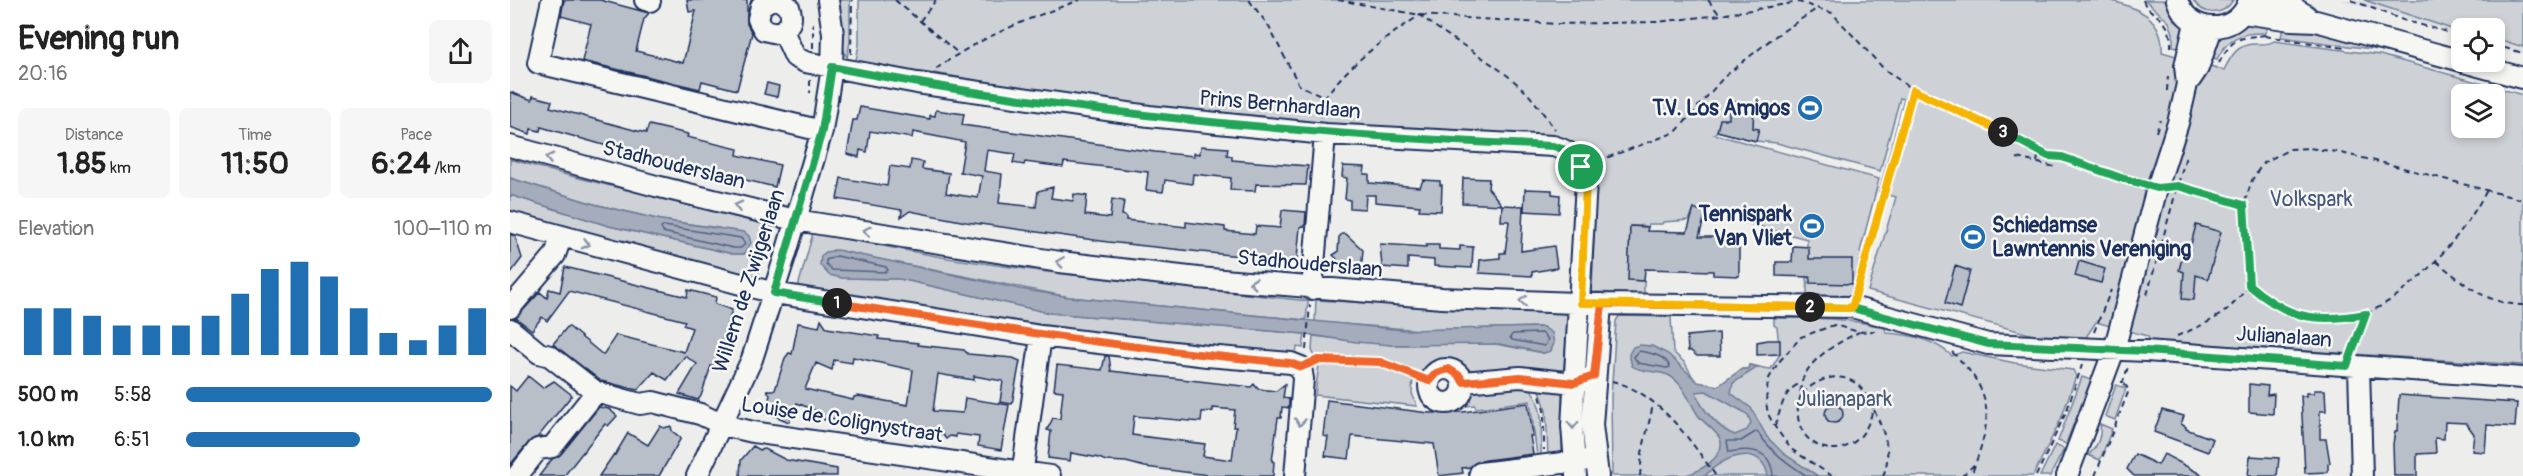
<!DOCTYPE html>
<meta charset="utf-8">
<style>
:root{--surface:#fff;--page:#f6f6f6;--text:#222;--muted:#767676;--accent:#1f6fb2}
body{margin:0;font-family:Pangolin,sans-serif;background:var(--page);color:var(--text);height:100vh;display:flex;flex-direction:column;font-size:22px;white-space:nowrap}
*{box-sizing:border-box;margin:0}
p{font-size:20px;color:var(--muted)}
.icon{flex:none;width:33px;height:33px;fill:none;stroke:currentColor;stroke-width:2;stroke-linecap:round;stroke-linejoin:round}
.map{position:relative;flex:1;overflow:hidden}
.panel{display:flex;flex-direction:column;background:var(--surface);width:510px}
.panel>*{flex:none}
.fabs{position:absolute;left:1941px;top:18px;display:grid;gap:12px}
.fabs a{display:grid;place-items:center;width:54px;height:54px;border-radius:9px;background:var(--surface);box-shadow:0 3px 9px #0003;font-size:30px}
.pin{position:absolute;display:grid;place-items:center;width:51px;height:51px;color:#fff;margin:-26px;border:3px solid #fff;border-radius:50%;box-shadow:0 2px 6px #0007}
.km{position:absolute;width:30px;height:30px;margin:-15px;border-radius:50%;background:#222;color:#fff;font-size:16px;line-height:30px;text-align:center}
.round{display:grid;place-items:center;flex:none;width:63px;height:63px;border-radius:9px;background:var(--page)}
.head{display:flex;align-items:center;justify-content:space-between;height:102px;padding:0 18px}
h1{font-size:33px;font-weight:700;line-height:45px}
.metrics{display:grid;grid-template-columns:repeat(3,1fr);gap:9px;height:102px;padding:6px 18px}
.metrics div{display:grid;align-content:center;border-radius:9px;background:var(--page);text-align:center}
.metrics b{font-size:30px;font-weight:700}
.metrics small{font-size:16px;font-weight:400}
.metrics p{font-size:16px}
.chart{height:168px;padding:12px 18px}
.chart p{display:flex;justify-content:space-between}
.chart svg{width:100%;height:108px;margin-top:6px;stroke:var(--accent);stroke-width:6}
ul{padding:0 18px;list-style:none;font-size:20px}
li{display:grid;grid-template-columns:96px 72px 1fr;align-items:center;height:45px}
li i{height:15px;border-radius:8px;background:var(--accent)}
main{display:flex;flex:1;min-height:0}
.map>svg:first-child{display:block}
.built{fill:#dde0e1}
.green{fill:#ced2d7;stroke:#74809a;stroke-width:1.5;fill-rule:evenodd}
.water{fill:#a5acbc;stroke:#6e7a96;stroke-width:1.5;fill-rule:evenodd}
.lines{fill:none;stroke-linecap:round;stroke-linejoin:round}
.shore{stroke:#526184;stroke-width:1.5}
.building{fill:#b9bfc8;stroke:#1b2f5e;stroke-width:1.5;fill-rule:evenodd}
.minor-casing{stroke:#1b2f5e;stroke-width:24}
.path{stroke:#1b2f5e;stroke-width:2;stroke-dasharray:6 4.5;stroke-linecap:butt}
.minor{stroke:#f6f6f2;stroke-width:20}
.oneway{stroke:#8892a8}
.split-1-casing{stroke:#fff;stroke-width:12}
.split-2-casing{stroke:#fff;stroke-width:12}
.split-3-casing{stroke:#fff;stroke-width:12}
.split-4-casing{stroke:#fff;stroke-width:12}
.split-1{stroke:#22a559;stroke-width:8}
.split-2{stroke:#f0652b;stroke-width:8}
.split-3{stroke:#22a559;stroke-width:8}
.split-4{stroke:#f5b400;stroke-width:8}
.labels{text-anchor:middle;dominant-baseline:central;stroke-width:5;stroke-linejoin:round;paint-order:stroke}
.street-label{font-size:21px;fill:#1b2f5e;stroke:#f6f6f2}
.poi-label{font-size:21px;font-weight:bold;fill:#1b2f5e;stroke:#f6f6f2;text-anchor:end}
.park-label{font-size:21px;fill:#48587c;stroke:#f6f6f2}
</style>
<main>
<section class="panel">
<div class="head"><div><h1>Evening run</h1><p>20:16</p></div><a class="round"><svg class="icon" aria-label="share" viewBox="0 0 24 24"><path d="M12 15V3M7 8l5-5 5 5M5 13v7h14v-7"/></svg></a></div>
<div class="metrics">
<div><p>Distance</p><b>1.85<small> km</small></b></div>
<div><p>Time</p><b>11:50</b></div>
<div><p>Pace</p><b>6:24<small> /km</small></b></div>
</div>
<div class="chart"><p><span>Elevation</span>100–110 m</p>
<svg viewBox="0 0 160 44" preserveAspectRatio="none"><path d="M5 44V25M15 44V25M25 44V28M35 44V32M45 44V32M55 44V32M65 44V28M75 44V19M85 44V9M95 44V6M105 44V12M115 44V25M125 44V35M135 44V38M145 44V32M155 44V25"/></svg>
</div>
<ul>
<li><b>500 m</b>5:58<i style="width:100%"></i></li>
<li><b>1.0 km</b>6:51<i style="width:57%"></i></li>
</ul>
</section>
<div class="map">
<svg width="2013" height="476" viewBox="0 0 2013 476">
<rect width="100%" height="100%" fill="#edeeec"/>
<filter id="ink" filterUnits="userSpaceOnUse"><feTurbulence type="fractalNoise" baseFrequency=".0167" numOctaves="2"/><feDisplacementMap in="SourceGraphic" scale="12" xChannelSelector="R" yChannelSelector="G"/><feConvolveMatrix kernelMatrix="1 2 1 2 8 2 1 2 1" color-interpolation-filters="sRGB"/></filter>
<g filter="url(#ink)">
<!-- built -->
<path class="built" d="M 1831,0 L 2013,0 L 2013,54 L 1985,45 L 1984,28 L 1952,28 L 1951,35 Z"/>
<!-- green -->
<path class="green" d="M 329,0 L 340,0 L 340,42 L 337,58 L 333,48 Z
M 349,0 L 1599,0 C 1628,8 1654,17 1652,52 L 1714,70 C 1721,56 1728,43 1746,44 C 1753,44 1758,45 1764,41 L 1870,55 L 2013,95 L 2013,365 L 1641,341 L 1637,336 L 1586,322 L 1574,340 L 1520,339 L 1520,334 L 1358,291 L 1386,197 L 1369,192 L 1394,99 L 1390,98 L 1370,171 L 1267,143 L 1246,141 L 1207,131 L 1204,134 L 1369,179 L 1350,252 L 1352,254 L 1341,296 L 1297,295 L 1297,239 L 1184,209 L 1179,220 L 1153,222 L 1152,224 L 1139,224 L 1138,227 L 1131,225 L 1130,226 L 1120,226 L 1119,280 L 1134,281 L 1134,294 L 1082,292 L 1085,209 L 1083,169 L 1070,148 L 1062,142 L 1046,138 L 758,121 L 758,117 L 678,109 L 678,113 L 513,91 L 513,88 L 424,73 L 422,77 L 349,64 L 346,60 L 349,45 ZM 1952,94 L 1984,94 L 1984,128 L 1952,128 Z
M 1635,0 L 1659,0 L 1674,31 L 1674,49 L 1663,46 L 1663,33 L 1659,22 Z
M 1683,0 L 1723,0 C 1713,17 1693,16 1683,0 Z
M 1854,0 L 2013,0 L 2013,47 L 1985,38 L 1984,28 L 1952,28 L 1951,32 Z
M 1760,22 L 1755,33 C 1732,32 1718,37 1707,59 L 1697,56 C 1714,27 1729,23 1760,22 Z
M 1774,23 L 1827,34 L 2013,86 L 2013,90 L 1869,50 L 1771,37 Z
M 0,159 L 49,173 L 249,223 L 259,222 L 262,226 L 248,275 L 241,278 L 126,250 L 124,243 L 113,240 L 108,244 L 17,220 L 15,215 L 0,210 L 0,195 L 99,226 L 223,254 L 234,254 L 209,228 L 151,220 L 84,204 L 0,178 Z
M 303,233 L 437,258 L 537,272 L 798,301 L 796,320 L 559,297 L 323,250 L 332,278 L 390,279 L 540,313 L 795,334 L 793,348 L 787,347 L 786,354 C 619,338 453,316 288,287 Z
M 806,300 L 1056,314 L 1058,317 L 1053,378 L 953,376 C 943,363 927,363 917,377 L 879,361 L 805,357 L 802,350 L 803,336 L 882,345 L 980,343 L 1034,353 L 1033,327 L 912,330 L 805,322 Z
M 1109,316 L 1161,317 L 1163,352 L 1175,363 L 1184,379 L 1188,383 L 1208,386 L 1232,369 L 1238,369 L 1239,365 C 1247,365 1252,369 1261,369 L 1270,354 L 1267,327 L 1264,325 L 1264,318 C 1302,318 1338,317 1375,328 L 1376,333 C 1399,334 1424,339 1442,356 L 1452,352 L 1505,363 L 1563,370 L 1566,376 L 1551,419 L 1523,476 L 1102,476 L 1101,397 L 1106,321 Z
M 809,364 L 874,366 L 903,377 L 902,393 L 907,406 L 805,395 Z
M 1572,377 L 1581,380 L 1571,418 L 1565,420 L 1557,441 L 1559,445 L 1548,441 Z
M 1015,383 C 1036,401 1031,430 1031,456 L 1027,456 L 1020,401 L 989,405 L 991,419 L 987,420 L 984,406 L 966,408 L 965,405 L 955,406 L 959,401 L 963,387 Z
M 1606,385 L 1616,388 L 1605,420 L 1595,416 Z
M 1029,387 L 1052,389 L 1052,455 L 1038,456 L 1036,410 Z
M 1590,424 L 1602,429 L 1590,460 L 1578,455 C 1587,448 1592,436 1590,424 Z
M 1545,445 L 1554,449 L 1540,476 L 1530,476 Z"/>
<!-- water -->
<path class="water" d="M 0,178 L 84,204 L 151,220 L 234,232 L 239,236 L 241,243 L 234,254 L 223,254 L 99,226 L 0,195 Z
M 327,250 L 510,289 L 559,297 L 894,330 L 1033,327 L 1042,333 L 1044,343 L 1041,351 L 1034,353 L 989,344 L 882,345 L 846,342 L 795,334 L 540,313 L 390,279 L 332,278 L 319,275 L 310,265 L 311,256 L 316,252 Z
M 1129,345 L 1142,346 L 1158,354 L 1188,382 L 1208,386 L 1232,369 L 1238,369 L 1239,365 L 1248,367 L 1223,383 L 1221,393 L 1241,408 L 1257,437 L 1274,454 L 1308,476 L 1258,476 C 1252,441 1211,457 1195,476 L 1156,476 C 1163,474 1168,476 1175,475 C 1188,473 1217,456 1210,439 C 1206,430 1194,424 1188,415 C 1179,402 1174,383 1158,375 C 1146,370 1132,373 1122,366 L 1119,354 L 1123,347 ZM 1196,391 L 1232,411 L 1238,415 L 1241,423 L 1237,430 L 1225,435 C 1210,430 1190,408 1186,392 Z"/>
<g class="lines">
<!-- shore -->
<path class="shore" d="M 154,226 L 231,238 L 235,244 L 231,248 L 223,248 L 153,232 L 151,228 Z
M 327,256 L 376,267 L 378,270 L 375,272 L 322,270 L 316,264 L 316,260 Z
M 1032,333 L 1038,339 L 1035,346 L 1002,340 L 1000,337 L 1003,334 Z
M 1129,351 C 1141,353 1155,355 1160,367 L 1157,368 L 1128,363 L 1124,357 Z
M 1263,476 C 1261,449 1241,448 1219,452 L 1217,441 L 1231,441 L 1247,431 C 1260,451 1277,463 1297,476"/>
</g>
<!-- building -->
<path class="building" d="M 54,0 L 90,0 L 139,13 L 134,19 L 126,51 L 173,63 L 186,11 L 179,12 L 177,0 L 237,0 L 237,24 L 242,33 L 227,90 L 192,81 L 190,89 L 72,61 L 81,24 L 51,16 Z
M 257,83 L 269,86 L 267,97 L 254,94 Z
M 0,92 L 22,100 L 23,96 L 42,101 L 40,107 L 124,130 L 136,133 L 139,125 L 178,134 L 177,137 L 228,149 L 227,155 L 270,165 L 265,187 L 118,152 L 31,127 L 30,131 L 21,129 L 20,134 L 0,127 Z
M 1224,102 L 1244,103 L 1243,128 L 1249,129 L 1246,141 L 1207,131 L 1210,119 L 1219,119 L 1219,105 L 1224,105 Z
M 350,107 L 420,119 L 420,115 L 425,116 L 426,110 L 454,114 L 452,125 L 645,152 L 684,156 L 684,153 L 690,154 L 691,146 L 718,148 L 717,155 L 722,156 L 722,160 L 798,166 L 796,185 L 746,184 L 745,191 L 720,190 L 721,178 L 683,174 L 682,184 L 655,180 L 653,192 L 636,190 L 638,172 L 554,162 L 553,167 L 515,162 L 514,165 L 503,163 L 505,154 L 477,150 L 474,171 L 492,174 L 489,203 L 526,207 L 528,191 L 543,187 L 541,198 L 563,201 L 564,194 L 577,196 L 575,215 L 600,218 L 602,199 L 614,201 L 612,215 L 616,216 L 616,220 L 676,227 L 676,222 L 715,227 L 715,231 L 745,234 L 746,226 L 770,228 L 772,210 L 796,212 L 795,226 L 790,227 L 787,259 L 783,258 L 783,261 L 710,254 L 598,242 L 456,222 L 400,211 L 391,217 L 392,210 L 327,199 L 331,178 L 377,186 L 380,166 L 400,169 L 401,160 L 413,162 L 412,169 L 439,173 L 436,193 L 468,198 L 472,176 L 450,172 L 455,142 L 403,132 L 402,138 L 360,131 L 357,152 L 350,150 L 349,157 L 337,154 L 343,120 L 347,120 Z
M 833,166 L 855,167 L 854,174 L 859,174 L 859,183 L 910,187 L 913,180 L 930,181 L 930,185 L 932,185 L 931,211 L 909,210 L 910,206 L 865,202 L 865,195 L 856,195 L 855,209 L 840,208 L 840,200 L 835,199 L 837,178 L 832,177 Z
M 953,178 L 979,179 L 978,188 L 992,205 L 952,203 Z
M 1015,189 L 1042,190 L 1042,194 L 1050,195 L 1049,213 L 1014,211 Z
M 992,205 L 1013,206 L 1011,251 L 1044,246 L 1047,268 L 1022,272 L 1022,276 L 969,273 L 970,260 L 990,258 L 990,253 L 995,253 L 999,221 L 991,221 Z
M 1184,209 L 1196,212 L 1189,237 L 1229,237 L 1229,276 L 1203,275 L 1203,271 L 1135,269 L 1134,281 L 1118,280 L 1120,226 L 1138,227 L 1137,231 L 1177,232 Z
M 1686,225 L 1711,232 L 1698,279 L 1686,275 L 1684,300 L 1672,299 L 1674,272 L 1669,270 L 1675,246 L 1680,248 Z
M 0,234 L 5,236 L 12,258 L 0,274 Z
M 832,234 L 836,234 L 853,250 L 852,261 L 846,269 L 843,264 L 827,263 L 827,259 L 823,255 L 828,252 L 829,237 Z
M 870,244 L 916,247 L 916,245 L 929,245 L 929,249 L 950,250 L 950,246 L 963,247 L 962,268 L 924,266 L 924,260 L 898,258 L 898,269 L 872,267 Z
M 1283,246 L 1299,247 L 1299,259 L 1342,259 L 1342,284 L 1300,283 L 1300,277 L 1266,276 L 1266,262 L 1282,262 Z
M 1569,261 L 1595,269 L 1591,283 L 1565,276 Z
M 1445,266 L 1460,271 L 1450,308 L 1435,303 Z
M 55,267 L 177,297 L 178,290 L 206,297 L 205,304 L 222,310 L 206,362 L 203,367 L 201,366 L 191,396 L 188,400 L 169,394 L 187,364 L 175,356 L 157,380 L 144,372 L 128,390 L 91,381 L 43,344 L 58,326 L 93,355 L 106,335 L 174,352 L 182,328 L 173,325 L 175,321 L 59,291 L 37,321 L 32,317 L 22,330 L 6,318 L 30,292 L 37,298 L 39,289 L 50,292 Z
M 311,319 L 317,328 L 369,336 L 368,339 L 408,343 L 408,345 L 454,350 L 458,354 L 503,358 L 510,361 L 502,404 L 490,402 L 493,381 L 464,376 L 464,380 L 428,374 L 423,411 L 453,413 L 455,398 L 499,405 L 491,450 L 468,446 L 469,437 L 446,434 L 446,437 L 440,436 L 436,439 L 433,435 L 418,433 L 414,436 L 412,432 L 389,428 L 386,431 L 383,427 L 368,425 L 365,428 L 362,424 L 346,421 L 340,421 L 336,424 L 333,420 L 318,418 L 314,420 L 312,416 L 306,416 L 307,411 L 287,403 L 279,422 L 256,412 L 260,395 L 257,390 L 265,390 L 275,358 L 279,353 L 282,354 L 288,323 L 309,327 ZM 343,357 L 403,370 L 398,405 L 348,396 L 344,397 L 343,400 L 295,389 L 306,363 L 322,370 L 324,360 L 342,363 Z
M 1209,333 L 1210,356 L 1187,356 L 1181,351 L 1178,351 L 1177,336 Z
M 1258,340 L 1270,340 L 1270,354 L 1247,355 L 1247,342 Z
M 595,356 L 599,356 L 601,371 L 741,387 L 744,384 L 748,389 L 766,391 L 775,384 L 773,398 L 779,399 L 779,408 L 772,407 L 771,418 L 768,418 L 762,461 L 764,462 L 763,476 L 706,476 L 635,467 L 616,462 L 596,461 L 589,458 L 561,453 L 560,461 L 538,458 L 541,431 L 537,430 L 543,418 L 550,419 L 553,391 L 544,390 L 547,365 L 592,370 ZM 703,408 L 725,410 L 723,427 L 726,427 L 722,460 L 693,456 L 695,444 L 622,435 L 624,416 L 691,422 L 692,412 L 703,411 Z
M 18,376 L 33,388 L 44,381 L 62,395 L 28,437 L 19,442 L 0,465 L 0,386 L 6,391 Z
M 1739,384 L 1758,386 L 1757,395 L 1764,394 L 1763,414 L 1739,412 Z
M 1804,390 L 1815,390 L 1816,411 L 1810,411 L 1810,439 L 1816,439 L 1820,463 L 1818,464 L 1818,472 L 1795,473 L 1791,396 L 1796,396 L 1796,393 L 1804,393 Z
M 1889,395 L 2007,403 L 2005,427 L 1977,425 L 1975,452 L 1962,451 L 1964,434 L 1956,423 L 1935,422 L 1934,439 L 1925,438 L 1926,453 L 1907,454 L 1907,476 L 1884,476 L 1883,444 L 1885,431 L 1887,431 Z
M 817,400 L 919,413 L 953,412 L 1018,403 L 1023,436 L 1020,436 L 1023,454 L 969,461 L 960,467 L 952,468 L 953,473 L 929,476 L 924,444 L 842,436 L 839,459 L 815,456 L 818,437 L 813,436 Z
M1315 414a9 9 0 1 1 18 0a9 9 0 1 1-18 0Z
M 89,407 L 99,409 L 107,416 L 98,426 L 95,424 L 54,476 L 29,476 L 42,459 L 51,454 Z
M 1652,410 L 1674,416 L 1671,424 L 1676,427 L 1676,429 L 1703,439 L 1698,452 L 1644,432 Z
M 150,426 L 154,428 L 161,426 L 162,431 L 171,438 L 149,476 L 89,476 L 104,454 L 105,455 L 118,433 L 138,445 Z
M 243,446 L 250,450 L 255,449 L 276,460 L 327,469 L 327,476 L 230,476 L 231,460 Z
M 1625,454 L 1648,465 L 1654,454 L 1694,476 L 1624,476 L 1617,469 Z
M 1740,456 L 1769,458 L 1767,476 L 1738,476 Z"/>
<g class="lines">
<!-- minor casing -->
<g class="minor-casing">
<path id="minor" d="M 42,0 L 28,63 L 312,131
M 135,0 L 140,1
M 260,0 L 251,6 L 248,19 L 254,30 L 267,33 C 280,28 284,20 279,7 L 269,0
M 1667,0 C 1678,34 1725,37 1738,3
M 1756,0 L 1784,8 L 1796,15
M 1733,13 L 1781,20 L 1806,21 L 1952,61
M 273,31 L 285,57 L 295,62 L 407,83 L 639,116 L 815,134 L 1043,146 C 1062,151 1073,161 1076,182 L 1062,426 L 1066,476
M 1954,62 L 2013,78
M 1680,80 L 1688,68 L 1702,28
M 0,146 L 146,186 L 285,220 L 550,262 L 688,278 L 932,298 L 1091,304 L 1342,307 L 1478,344 L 1636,351 L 2013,378
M 0,222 L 264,293 L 531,336 L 697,356 L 781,363 L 791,367 L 793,379 L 785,476
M 802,289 L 815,134
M 0,308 L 45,255 L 51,238
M 0,329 L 29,353 L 40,356 L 86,392 L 130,404 L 143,402 L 190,414 L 213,425 L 243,432 L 540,476
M 1849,367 L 1852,476
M919 386a17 17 0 1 1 34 0a17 17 0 1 1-34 0Z
M 953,382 L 1010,377 L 1064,383 L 1076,379
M 970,473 L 1077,460
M 7,476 L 28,449 L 42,447 L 86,392
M 187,476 L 242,359 L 277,250 L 312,131 L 322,67 L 323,34 L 318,0
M 512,476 L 531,336
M 1088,476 L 1082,425 L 1091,304
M 1557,476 L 1604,350 L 1647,188 L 1668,123 L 1677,84 L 1675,66 L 1685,23"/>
</g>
<!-- path -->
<path class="path" d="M 385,0 L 448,53
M 739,0 L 758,25 L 789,85 L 815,97 C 841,62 874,39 910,15 C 944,43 985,61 1016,92 C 1027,103 1035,117 1045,129
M 828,0 L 910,15 L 1047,24 L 1147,22 L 1210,15 L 1289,2 L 1322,13 L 1374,69 L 1403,90 L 1513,141 L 1538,156 L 1552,157 L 1630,184
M 1198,0 L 1210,15
M 1633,0 C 1638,17 1662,14 1661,47
M 1841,0 L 1893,20 L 1952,36
M 410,21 L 426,0
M 1755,36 L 1835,48
M 1984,45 L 2013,53
M 303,48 L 303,23
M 341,54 L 342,0
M 1709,63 C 1723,36 1729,38 1756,35
M 426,69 C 470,37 520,18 570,0
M 300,80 L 300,93
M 1657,91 L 1658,76
M 811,117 L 815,97
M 1646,132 L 1650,120
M 1507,158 L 1545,167
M 1088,161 L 1166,132 L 1214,77 L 1264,37 L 1308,8
M 1527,162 L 1529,152
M 1666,186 L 1734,205 L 1742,180 L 1753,163 L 1780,149 L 1799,148 L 1827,152 L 1878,164 L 2013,200
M 1926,261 C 1954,283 1975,304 2013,305
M 1739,285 C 1767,309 1793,320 1830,318 C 1838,317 1849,316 1857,313 C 1905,292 1953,235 1977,190
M 1346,292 L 1403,90
M 1637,295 L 1676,156
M 1584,332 L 1601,290
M 1667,336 C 1700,322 1718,315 1739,285 L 1734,205
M 796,350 L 800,305
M 1841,350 L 1856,313
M 1442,352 C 1488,396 1481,421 1461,476
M 806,361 L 870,362 L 919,381
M 1102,381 C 1149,393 1179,439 1206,476
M 1611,382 L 1613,382 L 1618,367
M 1291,395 C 1271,451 1350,476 1363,408 C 1358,400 1354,390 1347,384 C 1328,370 1305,380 1291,395 C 1287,365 1325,344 1349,332
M 1030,396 L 1034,410 L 1034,450
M 1364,410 C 1374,432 1383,452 1373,476
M 1265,426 C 1271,410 1273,391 1289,384
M 1130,476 L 1132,453 L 1143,405
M 1322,476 L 1281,449 L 1265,427 L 1258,414 L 1256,402 L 1258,380 L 1268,363 L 1291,337 L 1324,325 L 1349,332 L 1365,331
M 1452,476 L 1465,464
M 1526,476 L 1557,410 L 1572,365
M 1585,476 L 1619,390 L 1613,382"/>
<!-- minor -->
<use href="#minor" class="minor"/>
</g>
<!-- one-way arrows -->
<defs><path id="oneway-chevron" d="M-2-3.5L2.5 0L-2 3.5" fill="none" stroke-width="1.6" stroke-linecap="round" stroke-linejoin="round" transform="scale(1.5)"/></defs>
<g class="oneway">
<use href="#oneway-chevron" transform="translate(39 158) rotate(-165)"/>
<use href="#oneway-chevron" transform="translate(228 206) rotate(-166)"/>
<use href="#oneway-chevron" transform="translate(357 231) rotate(-171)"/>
<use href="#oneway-chevron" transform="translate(76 244) rotate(15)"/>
<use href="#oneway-chevron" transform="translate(550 262) rotate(-172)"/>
<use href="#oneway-chevron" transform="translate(743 283) rotate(-174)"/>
<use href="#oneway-chevron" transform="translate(1013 301) rotate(-178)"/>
<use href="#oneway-chevron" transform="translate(790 422) rotate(95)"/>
<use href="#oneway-chevron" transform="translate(1063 425) rotate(90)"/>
</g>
</g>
<g class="lines" filter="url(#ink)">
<!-- split-1 casing -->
<g class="split-1-casing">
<path id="split-1" d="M 327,303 L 264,293 L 312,131 L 322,67 C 560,114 801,135 1043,146 L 1062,152 L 1071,167"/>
</g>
<!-- split-2 casing -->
<g class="split-2-casing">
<path id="split-2" d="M 327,303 C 478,327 628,350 780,363 L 791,367 L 808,360 L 870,362 L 919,381 L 926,373 L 939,369 L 950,376 L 953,382 L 1010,377 L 1064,383 L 1084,376 L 1092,304 L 1300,307"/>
</g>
<!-- split-3 casing -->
<g class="split-3-casing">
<path id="split-3" d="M 1300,307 L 1342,308 L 1478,344 L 1636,351 L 1837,366 L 1856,314 C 1806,323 1778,319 1739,285 L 1734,205 L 1668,186 L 1647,188 L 1611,178 L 1552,157 L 1538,156 L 1493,132"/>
</g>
<!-- split-4 casing -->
<g class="split-4-casing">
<path id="split-4" d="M 1071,167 L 1076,182 L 1071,303 L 1342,308 L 1403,90 L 1493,132"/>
</g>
<!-- split-1 -->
<use href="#split-1" class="split-1"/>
<!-- split-2 -->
<use href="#split-2" class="split-2"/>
<!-- split-3 -->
<use href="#split-3" class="split-3"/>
<!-- split-4 -->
<use href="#split-4" class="split-4"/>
</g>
<!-- icons -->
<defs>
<g id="stadium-disc" transform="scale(1.35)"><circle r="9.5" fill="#1f6fb2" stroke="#f6f6f2"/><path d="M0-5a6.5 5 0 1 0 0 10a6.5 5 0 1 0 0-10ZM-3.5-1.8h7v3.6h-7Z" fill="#fff"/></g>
</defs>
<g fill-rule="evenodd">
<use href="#stadium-disc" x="1300" y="108"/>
<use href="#stadium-disc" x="1302" y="226"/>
<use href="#stadium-disc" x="1463" y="237"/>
</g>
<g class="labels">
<!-- street labels -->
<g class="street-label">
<text transform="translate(770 105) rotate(5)">Prins Bernhardlaan</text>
<text transform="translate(164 165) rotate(14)">Stadhouderslaan</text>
<text transform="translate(800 264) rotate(5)">Stadhouderslaan</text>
<text transform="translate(239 281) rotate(-72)">Willem de Zwijgerlaan</text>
<text transform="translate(1774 337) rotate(4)">Julianalaan</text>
<text transform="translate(332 420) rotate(9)">Louise de Colignystraat</text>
</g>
<!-- poi labels -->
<g class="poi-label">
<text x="1280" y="108">T.V. Los Amigos</text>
<text x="1282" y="214">Tennispark<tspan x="1282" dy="24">Van Vliet</tspan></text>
<text x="1482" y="225" text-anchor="start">Schiedamse<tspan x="1482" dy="24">Lawntennis Vereniging</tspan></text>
</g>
<!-- park labels -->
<g class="park-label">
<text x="1801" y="199">Volkspark</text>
<text x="1334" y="399">Julianapark</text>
</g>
</g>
</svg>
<div class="fabs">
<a><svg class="icon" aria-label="locate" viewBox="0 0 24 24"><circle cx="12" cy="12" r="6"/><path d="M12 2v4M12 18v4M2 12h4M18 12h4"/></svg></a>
<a><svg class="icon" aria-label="layers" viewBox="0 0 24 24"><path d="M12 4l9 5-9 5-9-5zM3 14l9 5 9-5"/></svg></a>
</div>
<div class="pin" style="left:1071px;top:167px;background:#1e9e55"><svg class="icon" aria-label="arrive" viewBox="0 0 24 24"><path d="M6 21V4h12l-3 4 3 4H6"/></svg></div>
<b class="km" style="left:327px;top:303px">1</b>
<b class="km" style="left:1300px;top:307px">2</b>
<b class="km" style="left:1493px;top:132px">3</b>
</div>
</main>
